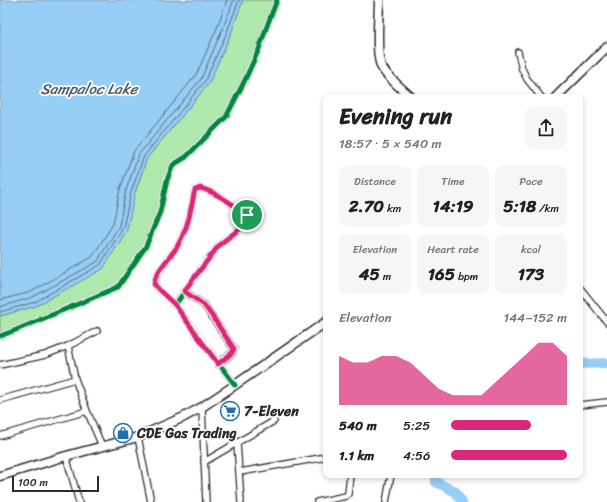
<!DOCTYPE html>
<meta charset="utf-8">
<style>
:root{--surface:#fff;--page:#f6f6f6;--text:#222;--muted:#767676;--accent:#db2777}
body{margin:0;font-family:Sriracha,sans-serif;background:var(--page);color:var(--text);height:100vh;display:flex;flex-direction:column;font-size:15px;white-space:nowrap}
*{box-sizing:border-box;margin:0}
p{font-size:13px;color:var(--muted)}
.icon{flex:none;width:22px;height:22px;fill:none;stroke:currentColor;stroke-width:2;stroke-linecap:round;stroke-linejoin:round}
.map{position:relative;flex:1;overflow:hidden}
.details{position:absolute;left:323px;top:94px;width:260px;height:384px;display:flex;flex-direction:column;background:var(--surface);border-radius:8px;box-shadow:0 2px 6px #0003}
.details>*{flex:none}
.scale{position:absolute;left:12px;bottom:10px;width:87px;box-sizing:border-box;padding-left:4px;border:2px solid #2b2b2b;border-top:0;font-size:11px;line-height:14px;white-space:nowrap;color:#2b2b2b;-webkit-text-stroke:3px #fff;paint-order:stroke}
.pin{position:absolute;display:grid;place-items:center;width:34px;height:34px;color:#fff;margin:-17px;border:2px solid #fff;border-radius:50%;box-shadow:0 1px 4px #0007}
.round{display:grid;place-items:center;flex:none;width:42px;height:42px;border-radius:8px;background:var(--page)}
.overview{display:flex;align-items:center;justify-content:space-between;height:68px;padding:0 16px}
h1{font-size:22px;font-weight:800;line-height:30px}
.stats{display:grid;grid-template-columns:repeat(3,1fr);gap:6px;height:68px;padding:4px 16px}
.stats div{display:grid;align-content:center;border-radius:8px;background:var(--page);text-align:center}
.stats b{font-size:17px;font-weight:800}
.stats small{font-size:11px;font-weight:400}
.stats p{font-size:11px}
.chart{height:112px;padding:8px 16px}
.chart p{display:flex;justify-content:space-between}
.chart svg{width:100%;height:72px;margin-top:4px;fill:var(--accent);opacity:.7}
ul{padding:0 16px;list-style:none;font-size:13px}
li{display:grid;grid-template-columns:64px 48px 1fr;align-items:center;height:30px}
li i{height:10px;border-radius:5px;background:var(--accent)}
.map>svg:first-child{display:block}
.green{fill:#b0e9ad;stroke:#6e8a6c}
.water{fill:#97cef6;stroke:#6c8da5}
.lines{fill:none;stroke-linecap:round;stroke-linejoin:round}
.shore{stroke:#566c7c;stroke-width:1}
.river{stroke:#97cef6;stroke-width:10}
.street-casing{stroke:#2b2b2b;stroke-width:8}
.secondary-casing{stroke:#2b2b2b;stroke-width:11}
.street{stroke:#fff;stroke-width:5.5}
.secondary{stroke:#fff;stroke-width:8}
.cycleway-casing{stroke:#fff;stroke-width:8}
.cycleway{stroke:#00873e;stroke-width:5}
.route-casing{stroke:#fff;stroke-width:8}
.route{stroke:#db2777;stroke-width:5}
.labels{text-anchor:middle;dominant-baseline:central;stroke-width:3.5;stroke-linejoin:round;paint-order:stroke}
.poi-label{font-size:14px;font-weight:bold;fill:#2b2b2b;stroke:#fff;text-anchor:start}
.water-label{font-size:15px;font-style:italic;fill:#4b5c68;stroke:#fff}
</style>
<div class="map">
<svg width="607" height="502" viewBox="0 0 607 502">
<rect width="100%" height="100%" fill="#fff"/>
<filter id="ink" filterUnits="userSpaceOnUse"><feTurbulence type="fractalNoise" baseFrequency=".025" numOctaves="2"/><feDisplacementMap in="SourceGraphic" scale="8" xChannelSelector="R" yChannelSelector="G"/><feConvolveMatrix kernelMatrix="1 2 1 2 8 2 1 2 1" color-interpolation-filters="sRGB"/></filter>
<g filter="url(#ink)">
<!-- green -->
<path class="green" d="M 243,0 L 277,0 L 226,116 L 173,165 L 160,212 L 146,246 L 118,287 L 0,336 L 0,316 L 36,306 L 135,193 L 147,158 L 209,83 L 231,33 Z"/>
<!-- water -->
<path class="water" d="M 0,0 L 243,0 L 231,33 L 209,83 L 147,158 L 135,193 L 127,230 L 103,269 L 36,306 L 0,316 Z"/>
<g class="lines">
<!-- shore -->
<path class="shore" d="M 0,300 L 31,292 L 92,257 L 113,224 L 120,189 L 134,151 L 196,75 L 217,28 L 227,0
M 0,307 L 33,297 L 97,262 L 119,226 L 126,190 L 139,154 L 201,79 L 222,30 L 234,0
M 0,312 L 35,302 L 100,265 L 123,228 L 131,192 L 144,156 L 205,81 L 227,32 L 239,0"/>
<!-- river -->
<path class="river" d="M 580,364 L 607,363
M 436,475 L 436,482 L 456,492 L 462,502"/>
<!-- street casing -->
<g class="street-casing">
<path id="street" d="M 518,52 L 522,69 L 527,79 L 541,97
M 580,288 L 607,322
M 184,291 L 204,305 L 234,349 L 232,353 L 218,364
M 175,305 L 208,259 L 220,244 L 246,224 L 248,220 L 247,215 C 234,205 216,192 200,188 L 195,190 C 193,196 193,202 191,208 C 189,221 183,236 177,247 C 169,259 156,270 155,285 L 160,291 L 175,305 L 235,385
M 0,336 L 16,330 L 118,287 L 146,246 L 160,212 L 167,180 L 173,165 L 186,157 L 226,117 L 243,84 L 259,49 L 268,23 L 277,0
M 68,346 L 75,379 L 87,411 L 102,446
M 0,365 L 45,355 L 68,346 L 97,331
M 0,400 L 75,379
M 580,405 L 607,402
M 202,407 L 206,502
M 0,436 L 87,411
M 138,437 L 151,502
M 237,443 L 241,502
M 66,456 L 79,502
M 204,462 L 274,421
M 240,472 L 326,457
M 317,502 L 346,496 L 348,494 L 350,475
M 386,502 L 391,475"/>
</g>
<!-- secondary casing -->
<g class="secondary-casing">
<path id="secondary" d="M 379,0 C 379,15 375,57 382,68 C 389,79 401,88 411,97
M 556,97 L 607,47
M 0,476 L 66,456 L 138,437 L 184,417 L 202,407 L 235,385 L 326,322"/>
</g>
<!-- street -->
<use href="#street" class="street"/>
<!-- secondary -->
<use href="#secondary" class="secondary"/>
<!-- cycleway casing -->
<g class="cycleway-casing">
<path id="cycleway" d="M 175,305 L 208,259 L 220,244 L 246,224 L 248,220 L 247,215 C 234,205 216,192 200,188 L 195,190 C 193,196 193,202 191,208 C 189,221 183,236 177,247 C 169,259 156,270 155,285 L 160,291 L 175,305 L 235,385
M 0,336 L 16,330 L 118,287 L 146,246 L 160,212 L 167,180 L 173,165 L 186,157 L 226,117 L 243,84 L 259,49 L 268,23 L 277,0"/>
</g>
<!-- cycleway -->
<use href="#cycleway" class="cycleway"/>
</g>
</g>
<g class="lines" filter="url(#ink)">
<!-- route casing -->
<g class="route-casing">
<path id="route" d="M 200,188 C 216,192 234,205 247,215 L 248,220 L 246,224 L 220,244 L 184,291 L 204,305 L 212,316 L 234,349 L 232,353 L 218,364 L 175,305 L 160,291 L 154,284 C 156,270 169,259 177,247 C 183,236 189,221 191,208 C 193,202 193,196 195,190 Z"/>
</g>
<!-- route -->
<use href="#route" class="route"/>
</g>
<!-- icons -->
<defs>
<g id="supermarket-ring" transform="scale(1)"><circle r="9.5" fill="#fff" stroke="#1f6fb2" stroke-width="1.5"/><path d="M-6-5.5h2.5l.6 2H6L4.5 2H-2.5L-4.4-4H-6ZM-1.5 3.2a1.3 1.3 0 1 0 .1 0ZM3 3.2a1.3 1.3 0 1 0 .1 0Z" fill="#1f6fb2"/></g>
<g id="shop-ring" transform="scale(1)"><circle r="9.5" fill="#fff" stroke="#1f6fb2" stroke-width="1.5"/><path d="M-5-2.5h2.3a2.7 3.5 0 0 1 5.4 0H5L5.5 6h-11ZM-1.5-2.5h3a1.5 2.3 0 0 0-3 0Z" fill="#1f6fb2"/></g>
</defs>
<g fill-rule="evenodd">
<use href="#supermarket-ring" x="230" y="411"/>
<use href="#shop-ring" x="123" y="433"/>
</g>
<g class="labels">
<!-- poi labels -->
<g class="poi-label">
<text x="244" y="411">7-Eleven</text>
<text x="137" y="433">CDE Gas Trading</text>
</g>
<!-- water labels -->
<g class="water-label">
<text x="89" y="89">Sampaloc Lake</text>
</g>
</g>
</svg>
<div class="scale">100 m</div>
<div class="pin" style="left:247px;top:215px;background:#1e9e55"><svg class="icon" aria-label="arrive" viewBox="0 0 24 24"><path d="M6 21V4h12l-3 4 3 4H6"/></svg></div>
<section class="details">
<div class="overview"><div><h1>Evening run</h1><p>18:57 · 5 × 540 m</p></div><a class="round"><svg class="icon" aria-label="share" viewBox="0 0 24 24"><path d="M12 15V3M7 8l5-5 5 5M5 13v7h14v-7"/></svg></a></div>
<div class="stats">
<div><p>Distance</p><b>2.70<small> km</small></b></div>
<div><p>Time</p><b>14:19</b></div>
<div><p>Pace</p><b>5:18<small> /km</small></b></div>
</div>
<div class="stats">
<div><p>Elevation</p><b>45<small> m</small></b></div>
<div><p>Heart rate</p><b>165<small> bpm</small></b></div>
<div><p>kcal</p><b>173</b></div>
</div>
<div class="chart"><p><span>Elevation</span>144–152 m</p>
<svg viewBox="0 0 160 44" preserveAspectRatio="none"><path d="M0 44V14L10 18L20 18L30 14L40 14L50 18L60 26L70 34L80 38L90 38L100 38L110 30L120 22L130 14L140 6L150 6L160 14V44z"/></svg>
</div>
<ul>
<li><b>540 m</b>5:25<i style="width:69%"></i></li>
<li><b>1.1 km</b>4:56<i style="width:100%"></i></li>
</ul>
</section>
</div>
